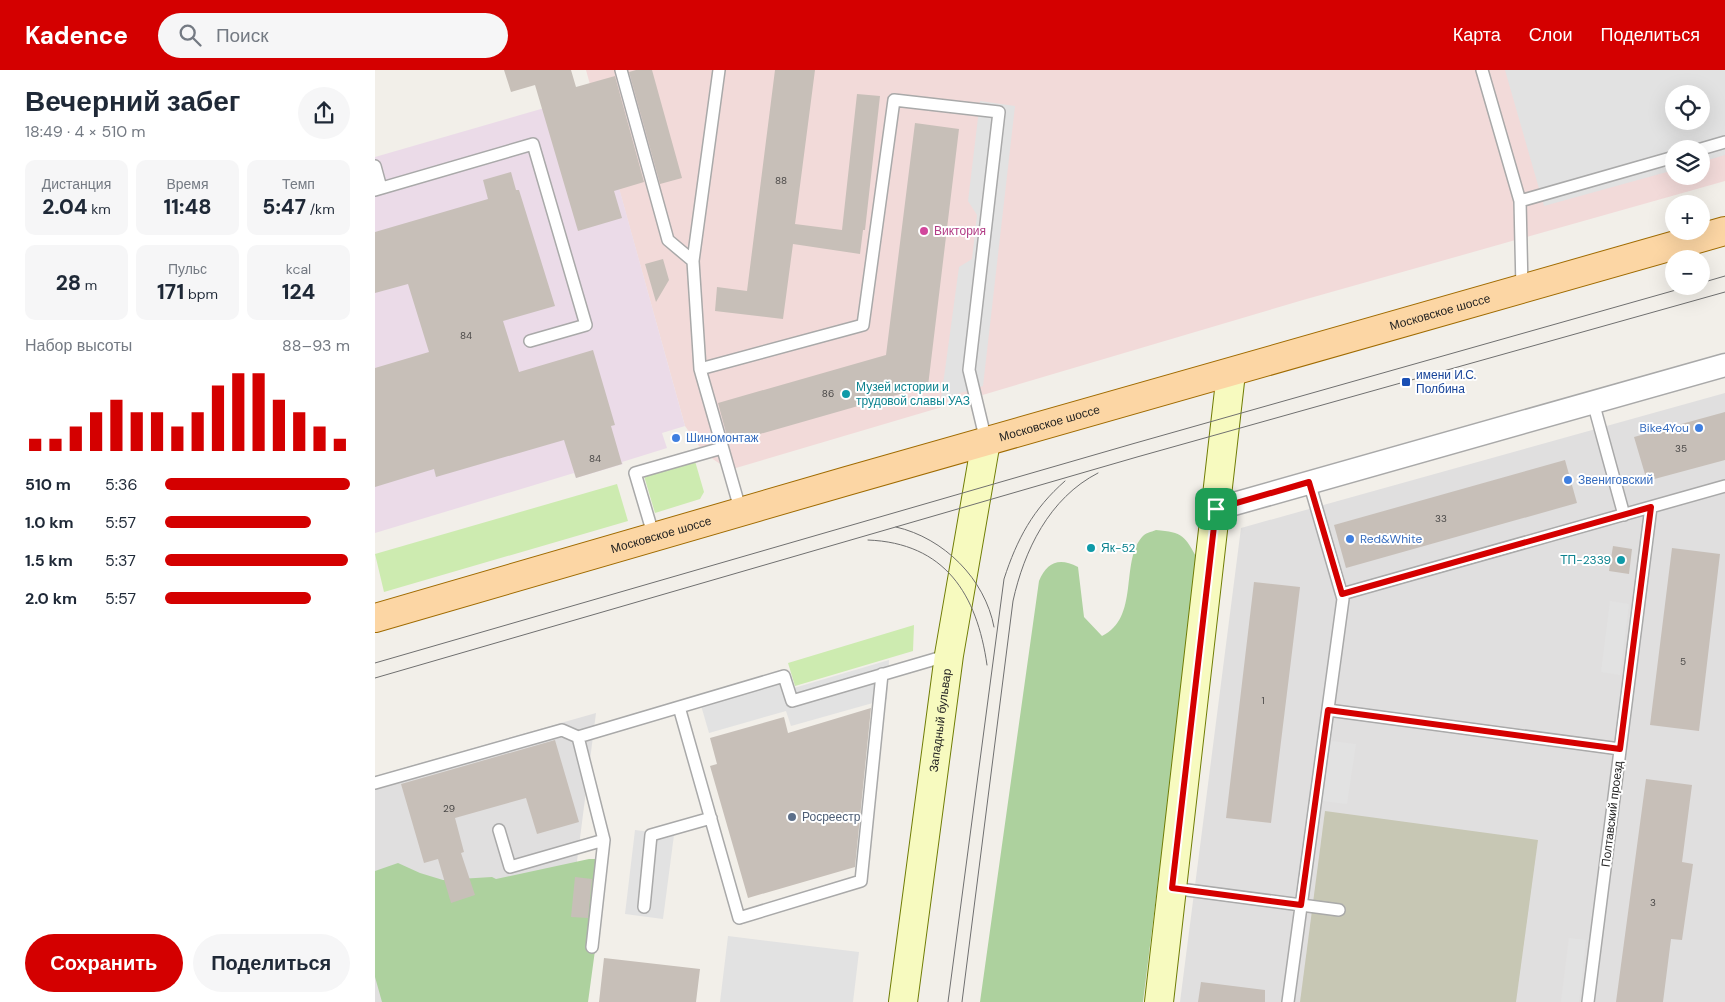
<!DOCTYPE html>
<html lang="ru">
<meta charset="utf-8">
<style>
:root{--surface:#fff;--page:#f6f6f7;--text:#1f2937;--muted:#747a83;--accent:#d40000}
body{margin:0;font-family:"DM Sans",sans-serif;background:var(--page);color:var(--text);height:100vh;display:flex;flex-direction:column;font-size:19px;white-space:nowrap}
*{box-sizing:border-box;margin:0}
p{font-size:16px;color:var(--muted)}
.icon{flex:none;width:28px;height:28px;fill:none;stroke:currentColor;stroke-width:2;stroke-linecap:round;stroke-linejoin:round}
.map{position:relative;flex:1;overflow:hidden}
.details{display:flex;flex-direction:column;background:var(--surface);width:375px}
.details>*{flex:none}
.fabs{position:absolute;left:1290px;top:15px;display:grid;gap:10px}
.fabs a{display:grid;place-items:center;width:45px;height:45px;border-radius:50%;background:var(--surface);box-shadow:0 5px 20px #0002;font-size:25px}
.pin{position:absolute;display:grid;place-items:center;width:42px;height:42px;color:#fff;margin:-21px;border-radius:10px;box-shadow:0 2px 8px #0006}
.round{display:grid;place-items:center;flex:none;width:52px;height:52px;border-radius:26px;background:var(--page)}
.headline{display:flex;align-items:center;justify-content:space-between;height:85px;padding:0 25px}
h1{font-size:28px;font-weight:800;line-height:38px}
.metrics{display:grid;grid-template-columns:repeat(3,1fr);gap:8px;height:85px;padding:5px 25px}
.metrics div{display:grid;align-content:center;border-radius:10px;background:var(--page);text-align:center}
.metrics b{font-size:21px;font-weight:800}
.metrics small{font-size:14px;font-weight:400}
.metrics p{font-size:14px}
.chart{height:140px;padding:10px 25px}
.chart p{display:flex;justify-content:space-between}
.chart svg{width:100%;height:90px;margin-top:5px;stroke:var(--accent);stroke-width:6}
.button{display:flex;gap:10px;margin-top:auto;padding:10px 25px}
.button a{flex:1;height:58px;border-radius:30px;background:var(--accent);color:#fff;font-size:20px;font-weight:800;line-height:58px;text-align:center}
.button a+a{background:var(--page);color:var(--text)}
ul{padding:0 25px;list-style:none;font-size:16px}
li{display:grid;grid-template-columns:80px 60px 1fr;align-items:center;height:38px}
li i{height:12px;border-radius:6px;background:var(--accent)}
header{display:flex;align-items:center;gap:30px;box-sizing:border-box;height:70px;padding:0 25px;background:var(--accent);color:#fff}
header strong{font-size:24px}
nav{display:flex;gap:28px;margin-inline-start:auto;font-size:18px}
.search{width:350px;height:45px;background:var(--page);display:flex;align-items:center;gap:12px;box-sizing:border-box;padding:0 18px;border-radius:28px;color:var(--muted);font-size:19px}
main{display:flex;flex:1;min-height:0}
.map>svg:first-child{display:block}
.residential{fill:#e0dfdf}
.commercial{fill:#f2dad9;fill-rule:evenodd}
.industrial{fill:#ebdbe8}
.construction{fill:#c7c7b4}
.grass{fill:#cdebb0}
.forest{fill:#add19e}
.parking{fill:#e2e2e2;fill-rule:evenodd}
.building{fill:#c7bfb8}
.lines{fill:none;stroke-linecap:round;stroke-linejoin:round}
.lane-casing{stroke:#a9a9a9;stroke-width:14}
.street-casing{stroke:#a9a9a9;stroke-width:25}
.secondary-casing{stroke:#707d05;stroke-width:30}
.primary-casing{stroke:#a06b00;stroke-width:30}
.lane{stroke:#fff;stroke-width:11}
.street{stroke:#fff;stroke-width:22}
.secondary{stroke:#f7fabf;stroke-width:28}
.primary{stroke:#fcd6a4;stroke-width:28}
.tram{stroke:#707070;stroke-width:1}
.route-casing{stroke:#fff;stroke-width:10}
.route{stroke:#d40000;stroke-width:6}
.hotel-dot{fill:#d1479c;stroke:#fff;stroke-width:2}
.transit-dot{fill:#1a4fb4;stroke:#fff;stroke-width:2}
.culture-dot{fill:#0f9aa8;stroke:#fff;stroke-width:2}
.shop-dot{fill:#3f7fe0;stroke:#fff;stroke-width:2}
.service-dot{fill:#5c6f8a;stroke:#fff;stroke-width:2}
.labels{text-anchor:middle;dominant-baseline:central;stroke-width:4;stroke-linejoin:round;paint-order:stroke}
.number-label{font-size:10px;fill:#4b4948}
.hotel-label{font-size:12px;fill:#b23c85;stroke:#fff;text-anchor:start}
.street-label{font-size:12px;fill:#222;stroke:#fff}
.transit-label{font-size:12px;fill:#164399;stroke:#fff;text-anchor:start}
.culture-label{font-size:12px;fill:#0d838f;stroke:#fff;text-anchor:start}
.shop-label{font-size:12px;fill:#366cbe;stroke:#fff;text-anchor:start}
.service-label{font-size:12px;fill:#4e5e75;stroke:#fff;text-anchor:start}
</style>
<header>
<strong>Kadence</strong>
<div class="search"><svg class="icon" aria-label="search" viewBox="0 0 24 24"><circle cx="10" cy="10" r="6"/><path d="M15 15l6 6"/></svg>Поиск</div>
<nav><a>Карта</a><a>Слои</a><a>Поделиться</a></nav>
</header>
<main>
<section class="details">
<div class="headline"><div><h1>Вечерний забег</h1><p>18:49 · 4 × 510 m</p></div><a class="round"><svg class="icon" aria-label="share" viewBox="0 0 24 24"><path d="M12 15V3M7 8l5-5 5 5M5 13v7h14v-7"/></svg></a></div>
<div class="metrics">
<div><p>Дистанция</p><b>2.04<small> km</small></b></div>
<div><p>Время</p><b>11:48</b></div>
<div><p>Темп</p><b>5:47<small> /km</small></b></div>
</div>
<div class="metrics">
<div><b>28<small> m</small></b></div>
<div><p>Пульс</p><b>171<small> bpm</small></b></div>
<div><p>kcal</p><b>124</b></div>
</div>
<div class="chart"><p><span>Набор высоты</span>88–93 m</p>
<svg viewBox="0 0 160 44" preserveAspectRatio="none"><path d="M5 44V38M15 44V38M25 44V32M35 44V25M45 44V19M55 44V25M65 44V25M75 44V32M85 44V25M95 44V12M105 44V6M115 44V6M125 44V19M135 44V25M145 44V32M155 44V38"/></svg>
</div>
<ul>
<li><b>510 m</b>5:36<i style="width:100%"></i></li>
<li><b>1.0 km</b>5:57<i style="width:79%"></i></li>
<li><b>1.5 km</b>5:37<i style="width:99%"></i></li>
<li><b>2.0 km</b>5:57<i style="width:79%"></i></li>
</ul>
<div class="button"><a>Сохранить</a><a>Поделиться</a></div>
</section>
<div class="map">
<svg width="1350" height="932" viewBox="0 0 1350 932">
<rect width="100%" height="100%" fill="#f2efe9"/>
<!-- residential -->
<path class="residential" d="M 1350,323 L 1350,932 L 805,932 L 866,458 Z
M 221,643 L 184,932 L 0,932 L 0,706 Z"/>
<!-- commercial -->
<path class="commercial" d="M 211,0 L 1350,0 L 1350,111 L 928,230 L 354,400 L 329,383 L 310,356 ZM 1299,24 L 1326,24 L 1326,51 L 1299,51 ZM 1299,79 L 1326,79 L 1326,106 L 1299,106 Z"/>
<!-- industrial -->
<path class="industrial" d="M 218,24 L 310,356 L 287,363 L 292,378 L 247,392 L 248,394 L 201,408 L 199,403 L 0,463 L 0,87 Z"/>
<!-- construction -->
<path class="construction" d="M 950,741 L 1163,770 L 1141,932 L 925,932 Z"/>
<!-- grass -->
<path class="grass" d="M 320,391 L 329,422 L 325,429 L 280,443 L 269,406 Z
M 242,414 L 253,451 L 9,522 L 0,484 Z
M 539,555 L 538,581 L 420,616 L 413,593 Z"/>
<!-- forest -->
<path class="forest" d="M 781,460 C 808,462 810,466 823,490 L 768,932 L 605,932 L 664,511 C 672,492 684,487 703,497 L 709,547 L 727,566 C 765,548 745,492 767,467 C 770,463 776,462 781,460 Z
M 214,789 L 220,789 L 229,814 L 213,932 L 7,932 L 0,907 L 0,801 L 23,793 L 45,803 L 68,810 L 117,807 L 121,809 Z"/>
<!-- parking -->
<path class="parking" d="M 1130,0 L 1350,0 L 1350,85 L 1326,92 L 1326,79 L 1299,79 L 1299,100 L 1169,136 ZM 1299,24 L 1326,24 L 1326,51 L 1299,51 Z
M 605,31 L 640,36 L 608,316 L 566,329 L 584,197 L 597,189 L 602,145 L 593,131 Z
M 1235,531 L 1254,534 L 1245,605 L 1226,602 Z
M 514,590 L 512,629 L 416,656 L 411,641 L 334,663 L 325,632 L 415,606 L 419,618 Z
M 956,671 L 981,674 L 972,734 L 947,731 Z
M 260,760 L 299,765 L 288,849 L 250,844 Z
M 353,866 L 484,882 L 478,932 L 345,932 Z
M 1194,868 L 1211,870 L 1204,932 L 1186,932 Z"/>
<!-- building -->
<path class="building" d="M 129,0 L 196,0 L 201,17 L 240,6 L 269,112 L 239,121 L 247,148 L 203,161 L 160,15 L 136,22 Z
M 261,0 L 277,0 L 307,108 L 285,114 L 254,2 Z
M 400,0 L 440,0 L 420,154 L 467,160 L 482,24 L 505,26 L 490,160 L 488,160 L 485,184 L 418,174 L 408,249 L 340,241 L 342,217 L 372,221 Z
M 540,53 L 584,59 L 553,316 L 364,370 L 363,368 L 353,370 L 343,333 L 511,285 Z
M 136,102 L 141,120 L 144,120 L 180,236 L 128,251 L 144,302 L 218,280 L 240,355 L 236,356 L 247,394 L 201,408 L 189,370 L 61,407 L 59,399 L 0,417 L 0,298 L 54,282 L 33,214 L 0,223 L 0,162 L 113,129 L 108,110 Z
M 288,189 L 294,210 L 281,232 L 270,194 Z
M 1350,342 L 1350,390 L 1272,411 L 1259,367 Z
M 1190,390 L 1202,433 L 971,498 L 959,455 Z
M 1238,476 L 1257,479 L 1254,504 L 1234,501 Z
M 1297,478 L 1345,484 L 1324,661 L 1275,655 Z
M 879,512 L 925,517 L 896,753 L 851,748 Z
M 496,638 L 480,797 L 373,828 L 335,696 L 342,694 L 335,668 L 409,647 L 413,663 Z
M 180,670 L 204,752 L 162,764 L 151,728 L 80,748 L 89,782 L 86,783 L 100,825 L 76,833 L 63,789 L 49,793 L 26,714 Z
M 1271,709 L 1317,715 L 1307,792 L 1318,794 L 1307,870 L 1296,869 L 1288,932 L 1241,932 Z
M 200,807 L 217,809 L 213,848 L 196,847 Z
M 229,888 L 325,899 L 321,932 L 224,932 Z
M 826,912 L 890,920 L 890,932 L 823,932 Z"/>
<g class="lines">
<!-- lane casing -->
<g class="lane-casing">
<path id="lane" d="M 246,0 L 293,170 L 318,191
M 1107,0 L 1145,131 L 1147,218
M 1326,79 L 1350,72
M 0,96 L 6,118
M 0,120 L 158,74 L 211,255 L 155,271
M 1145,131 L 1299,87
M 325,299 L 318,191 L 344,0
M 1218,332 L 1249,445
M 366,442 L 325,299 L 488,255 L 519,30 L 624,42 L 594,300 L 611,371
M 279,467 L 260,403 L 347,378
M 967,524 L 1350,416
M 304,637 L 364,848 L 486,811 L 507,604
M 953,640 L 1245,679
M 0,713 L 187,660 L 203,667 L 409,606 L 417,631 L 574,585
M 124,760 L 135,797 L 229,770 L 203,667
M 797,818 L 964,840
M 269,837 L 276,765 L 336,748
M 217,877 L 229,770
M 913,932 L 968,529 L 934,412
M 1213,932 L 1276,437"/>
</g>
<!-- street casing -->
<g class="street-casing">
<path id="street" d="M 841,439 L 1350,295"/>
</g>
<!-- secondary casing -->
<g class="secondary-casing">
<g id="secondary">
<path id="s1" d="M 528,932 L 574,585 L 611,371"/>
<path d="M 784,932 L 856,303"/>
</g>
</g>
<!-- primary casing -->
<g class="primary-casing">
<g id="primary">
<path id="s2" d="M 0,548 L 472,411 L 1350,161"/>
</g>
</g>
<!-- lane -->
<use href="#lane" class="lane"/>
<!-- street -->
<use href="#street" class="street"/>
<!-- secondary -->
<use href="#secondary" class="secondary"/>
<!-- primary -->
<use href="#primary" class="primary"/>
<!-- tram -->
<path class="tram" d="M 1326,213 L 1350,206
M 521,457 C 569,468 610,509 619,557
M 493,470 C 570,473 602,524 612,595
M 0,593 L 757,374 L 1315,216
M 0,608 L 762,387 L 1350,222
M 573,932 L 629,509 C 642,469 658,439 690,411
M 587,932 L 638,531 C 649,481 674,428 723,403"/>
</g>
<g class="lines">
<!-- route casing -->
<g class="route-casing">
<path id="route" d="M 934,412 L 967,524 L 1276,437 L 1245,679 L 953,640 L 926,835 L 797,818 L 841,439 Z"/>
</g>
<!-- route -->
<use href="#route" class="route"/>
</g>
<!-- markers -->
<circle class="hotel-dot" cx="549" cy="161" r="5"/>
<rect class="transit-dot" x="1026" y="307" width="10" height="10" rx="2.5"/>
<g class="culture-dot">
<circle cx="471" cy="324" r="5"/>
<circle cx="716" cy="478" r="5"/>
<circle cx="1246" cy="490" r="5"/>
</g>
<g class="shop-dot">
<circle cx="1324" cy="358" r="5"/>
<circle cx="301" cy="368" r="5"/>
<circle cx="1193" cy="410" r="5"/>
<circle cx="975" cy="469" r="5"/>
</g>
<circle class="service-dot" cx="417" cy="747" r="5"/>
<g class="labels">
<!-- number labels -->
<g class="number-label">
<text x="406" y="110">88</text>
<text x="91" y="265">84</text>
<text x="453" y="323">86</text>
<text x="1306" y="378">35</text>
<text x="220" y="388">84</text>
<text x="1066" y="448">33</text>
<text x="1308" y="591">5</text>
<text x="888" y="630">1</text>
<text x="74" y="738">29</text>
<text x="1278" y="832">3</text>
</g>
<!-- hotel labels -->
<g class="hotel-label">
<text x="559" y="161">Виктория</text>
</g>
<!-- street labels -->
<g class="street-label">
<text stroke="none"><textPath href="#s2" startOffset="1108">Московское шоссе</textPath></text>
<text stroke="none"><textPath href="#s2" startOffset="702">Московское шоссе</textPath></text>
<text stroke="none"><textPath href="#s2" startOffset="298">Московское шоссе</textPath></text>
<text stroke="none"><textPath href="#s1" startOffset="284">Западный бульвар</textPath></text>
<text transform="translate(1237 744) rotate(-83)">Полтавский проезд</text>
</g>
<!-- transit labels -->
<g class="transit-label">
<text x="1041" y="305">имени И.С.<tspan x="1041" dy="14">Полбина</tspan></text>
</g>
<!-- culture labels -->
<g class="culture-label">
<text x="481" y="317">Музей истории и<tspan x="481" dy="14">трудовой славы УАЗ</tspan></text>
<text x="726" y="478">Як-52</text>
<text x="1236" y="490" text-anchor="end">ТП-2339</text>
</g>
<!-- shop labels -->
<g class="shop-label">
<text x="1314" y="358" text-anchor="end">Bike4You</text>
<text x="311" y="368">Шиномонтаж</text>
<text x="1203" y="410">Звениговский</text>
<text x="985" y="469">Red&amp;White</text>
</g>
<!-- service labels -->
<g class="service-label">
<text x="427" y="747">Росреестр</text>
</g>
</g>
</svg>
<div class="fabs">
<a><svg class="icon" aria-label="locate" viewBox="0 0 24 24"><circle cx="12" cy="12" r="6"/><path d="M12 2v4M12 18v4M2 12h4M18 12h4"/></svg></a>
<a><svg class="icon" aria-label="layers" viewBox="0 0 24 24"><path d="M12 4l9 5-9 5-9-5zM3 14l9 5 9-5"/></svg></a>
<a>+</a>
<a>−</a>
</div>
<div class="pin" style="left:841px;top:439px;background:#1e9e55"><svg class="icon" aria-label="arrive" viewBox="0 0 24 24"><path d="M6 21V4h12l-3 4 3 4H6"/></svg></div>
</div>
</main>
